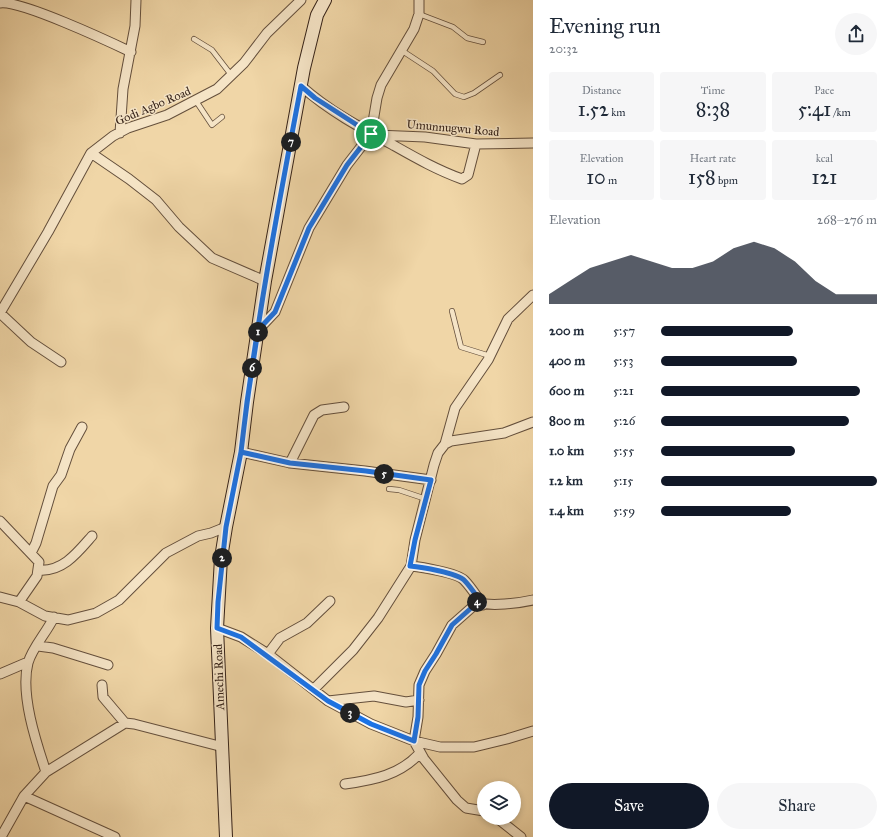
<!DOCTYPE html>
<meta charset="utf-8">
<style>
:root{--surface:#fff;--page:#f6f6f7;--text:#1f2937;--muted:#747a83;--accent:#111827}
body{margin:0;font-family:"IM FELL Great Primer",serif;background:var(--page);color:var(--text);height:100vh;display:flex;flex-direction:column;font-size:15px;white-space:nowrap}
*{box-sizing:border-box;margin:0}
p{font-size:13px;color:var(--muted)}
.icon{flex:none;width:22px;height:22px;fill:none;stroke:currentColor;stroke-width:2;stroke-linecap:round;stroke-linejoin:round}
.map{position:relative;flex:1;overflow:hidden}
.details{display:flex;flex-direction:column;background:var(--surface);width:360px}
.details>*{flex:none}
.tools{position:absolute;left:477px;top:781px;display:grid;gap:8px}
.tools a{display:grid;place-items:center;width:44px;height:44px;border-radius:50%;background:var(--surface);box-shadow:0 2px 6px #0003;font-size:20px}
.pin{position:absolute;display:grid;place-items:center;width:34px;height:34px;color:#fff;margin:-17px;border:2px solid #fff;border-radius:50%;box-shadow:0 1px 4px #0007}
.km{position:absolute;width:20px;height:20px;margin:-10px;border-radius:50%;background:#222;color:#fff;font-size:11px;line-height:20px;text-align:center}
.round{display:grid;place-items:center;flex:none;width:42px;height:42px;border-radius:21px;background:var(--page)}
.summary{display:flex;align-items:center;justify-content:space-between;height:68px;padding:0 16px}
h1{font-size:22px;font-weight:600;line-height:30px}
.metrics{display:grid;grid-template-columns:repeat(3,1fr);gap:6px;height:68px;padding:4px 16px}
.metrics div{display:grid;align-content:center;border-radius:4px;background:var(--page);text-align:center}
.metrics b{font-size:20px;font-weight:600}
.metrics small{font-size:11px;font-weight:400}
.metrics p{font-size:11px}
.chart{height:112px;padding:8px 16px}
.chart p{display:flex;justify-content:space-between}
.chart svg{width:100%;height:72px;margin-top:4px;fill:var(--accent);opacity:.7}
.action{display:flex;gap:8px;margin-top:auto;padding:8px 16px}
.action a{flex:1;height:46px;border-radius:24px;background:var(--accent);color:#fff;font-size:16px;font-weight:600;line-height:46px;text-align:center}
.action a+a{background:var(--page);color:var(--text)}
ul{padding:0 16px;list-style:none;font-size:13px}
li{display:grid;grid-template-columns:64px 48px 1fr;align-items:center;height:30px}
li i{height:10px;border-radius:5px;background:var(--accent)}
main{display:flex;flex:1;min-height:0}
.map>svg:first-child{display:block}
.lines{fill:none;stroke-linecap:round;stroke-linejoin:round}
.service-casing{stroke:#644f3c;stroke-width:6}
.minor-casing{stroke:#644f3c;stroke-width:11}
.secondary-casing{stroke:#352218;stroke-width:14}
.service{stroke:#f5e4c6;stroke-width:4.5}
.minor{stroke:#f5e4c6;stroke-width:9}
.secondary{stroke:#f5e4c6;stroke-width:12}
.route-casing{stroke:#fff;stroke-width:8}
.route{stroke:#1a73e8;stroke-width:5}
.labels{text-anchor:middle;dominant-baseline:central;stroke-width:3;stroke-linejoin:round;paint-order:stroke}
.street-label{font-size:12px;fill:#352218;stroke:#f5e4c6}
</style>
<main>
<div class="map">
<svg width="533" height="837" viewBox="0 0 533 837">
<rect width="100%" height="100%" fill="#f0d6a7"/>
<filter id="stains"><feTurbulence type="fractalNoise" baseFrequency=".005" numOctaves="4"/><feColorMatrix values="0 0 0 0 .2 0 0 0 0 .09 0 0 0 0 .02 0 0 0 .5 -.17"/></filter>
<radialGradient id="worn" r=".72"><stop offset=".6" stop-color="#630" stop-opacity="0"/><stop offset="1" stop-color="#630" stop-opacity=".3"/></radialGradient>
<g class="lines">
<!-- service casing -->
<g class="service-casing">
<path id="service" d="M 419,14 L 453,27 L 467,38 L 483,42
M 194,39 L 212,50 L 232,76
M 401,50 L 433,71 L 455,94 L 464,97 L 474,93 L 500,75
M 196,101 L 212,125 L 222,117
M 452,311 L 461,347 L 490,356
M 389,489 L 399,490 L 426,499"/>
</g>
<!-- minor casing -->
<g class="minor-casing">
<path id="minor" d="M 0,3 C 20,0 108,41 131,52
M 301,86 C 329,111 361,128 393,145 C 416,158 437,170 462,179 L 468,175 L 476,144
M 120,133 L 123,89 L 135,26 L 136,0
M 376,135 L 425,137 L 476,144 L 533,143
M 91,153 L 129,179 L 156,200 L 179,227 L 212,258 L 265,281
M 0,313 L 48,232 L 91,153 L 113,136 L 128,128 L 167,115 L 217,89 L 244,63 L 267,33 L 301,0
M 0,313 L 31,342 L 61,362
M 258,330 L 275,312 L 309,228 L 347,165 L 371,134 L 377,98 L 381,85 L 414,29 L 419,14 L 419,0
M 445,444 L 451,441 L 504,433 L 533,422
M 241,452 L 290,463 L 365,471 L 431,480
M 290,463 L 314,415 L 322,410 L 344,407
M 0,521 L 39,562 L 37,576 L 19,602
M 31,553 L 36,543 L 53,486 L 61,475 L 70,449 L 82,427
M 411,566 C 421,567 457,573 464,580 C 471,587 477,597 483,605
M 39,570 C 63,572 78,552 92,536
M 0,597 L 19,602 L 45,616 L 68,620 L 96,613 L 119,600 L 166,553 L 198,536 L 211,533 L 226,527
M 217,628 L 241,637 L 268,654 L 328,701 L 371,724 L 414,741 L 440,747 L 474,747 L 507,739 L 533,731
M 38,646 L 53,648 L 108,665
M 268,654 L 280,638 L 307,623 L 330,601
M 0,674 L 28,662
M 102,685 L 103,697 L 125,723
M 314,689 L 353,650 L 378,618 L 411,566 L 415,540 L 434,465 L 438,453 L 445,444 L 455,408 L 488,360 L 508,319 L 533,295
M 328,701 L 374,696 L 406,702 L 419,700
M 46,772 C 36,742 20,694 28,663 C 32,648 47,632 54,617
M 345,784 C 374,780 400,775 420,753
M 24,796 L 115,837
M 484,811 L 466,808 L 457,800 L 424,759 L 414,741 L 418,717 L 419,685 L 425,671 L 436,654 L 452,625 L 478,602 C 489,607 520,603 533,600
M 497,818 L 521,837
M 1,837 L 24,796 L 46,772 L 125,723 L 134,724 L 223,747"/>
</g>
<!-- secondary casing -->
<g class="secondary-casing">
<path id="secondary" d="M 226,837 L 217,628 L 221,558 L 226,527 L 241,452 L 247,402 L 265,281 L 304,68 L 317,15 L 325,0"/>
</g>
<!-- service -->
<use href="#service" class="service"/>
<!-- minor -->
<use href="#minor" class="minor"/>
<!-- secondary -->
<use href="#secondary" class="secondary"/>
</g>
<g class="lines">
<!-- route casing -->
<g class="route-casing">
<path id="route" d="M 371,134 L 347,165 L 309,228 L 275,312 L 258,330 L 247,402 L 241,452 L 226,527 L 218,602 L 217,628 L 241,637 L 328,701 L 371,724 L 414,741 L 418,717 L 419,685 L 425,671 L 436,654 L 452,625 L 478,602 L 483,605 C 477,597 471,587 464,580 C 457,573 421,567 410,566 L 415,540 L 431,480 L 366,471 L 290,463 L 241,452 C 255,329 278,207 301,86 L 315,98 L 371,134"/>
</g>
<!-- route -->
<use href="#route" class="route"/>
</g>
<g class="labels">
<!-- street labels -->
<g class="street-label">
<text transform="translate(153 106) rotate(-23)">Godi Agbo Road</text>
<text transform="translate(453 128) rotate(5)">Umunnugwu Road</text>
<text transform="translate(219 677) rotate(-92)">Amechi Road</text>
</g>
</g>
<rect width="100%" height="100%" filter="url(#stains)"/>
<rect width="100%" height="100%" fill="url(#worn)"/>
</svg>
<div class="tools">
<a><svg class="icon" aria-label="layers" viewBox="0 0 24 24"><path d="M12 4l9 5-9 5-9-5zM3 14l9 5 9-5"/></svg></a>
</div>
<div class="pin" style="left:371px;top:134px;background:#1e9e55"><svg class="icon" aria-label="arrive" viewBox="0 0 24 24"><path d="M6 21V4h12l-3 4 3 4H6"/></svg></div>
<b class="km" style="left:258px;top:332px">1</b>
<b class="km" style="left:222px;top:558px">2</b>
<b class="km" style="left:350px;top:713px">3</b>
<b class="km" style="left:477px;top:602px">4</b>
<b class="km" style="left:384px;top:474px">5</b>
<b class="km" style="left:252px;top:368px">6</b>
<b class="km" style="left:291px;top:142px">7</b>
</div>
<section class="details">
<div class="summary"><div><h1>Evening run</h1><p>20:32</p></div><a class="round"><svg class="icon" aria-label="share" viewBox="0 0 24 24"><path d="M12 15V3M7 8l5-5 5 5M5 13v7h14v-7"/></svg></a></div>
<div class="metrics">
<div><p>Distance</p><b>1.52<small> km</small></b></div>
<div><p>Time</p><b>8:38</b></div>
<div><p>Pace</p><b>5:41<small> /km</small></b></div>
</div>
<div class="metrics">
<div><p>Elevation</p><b>10<small> m</small></b></div>
<div><p>Heart rate</p><b>158<small> bpm</small></b></div>
<div><p>kcal</p><b>121</b></div>
</div>
<div class="chart"><p><span>Elevation</span>268–276 m</p>
<svg viewBox="0 0 160 44" preserveAspectRatio="none"><path d="M0 44V38L10 30L20 22L30 18L40 14L50 18L60 22L70 22L80 18L90 10L100 6L110 10L120 18L130 30L140 38L150 38L160 38V44z"/></svg>
</div>
<ul>
<li><b>200 m</b>5:57<i style="width:61%"></i></li>
<li><b>400 m</b>5:53<i style="width:63%"></i></li>
<li><b>600 m</b>5:21<i style="width:92%"></i></li>
<li><b>800 m</b>5:26<i style="width:87%"></i></li>
<li><b>1.0 km</b>5:55<i style="width:62%"></i></li>
<li><b>1.2 km</b>5:15<i style="width:100%"></i></li>
<li><b>1.4 km</b>5:59<i style="width:60%"></i></li>
</ul>
<div class="action"><a>Save</a><a>Share</a></div>
</section>
</main>
